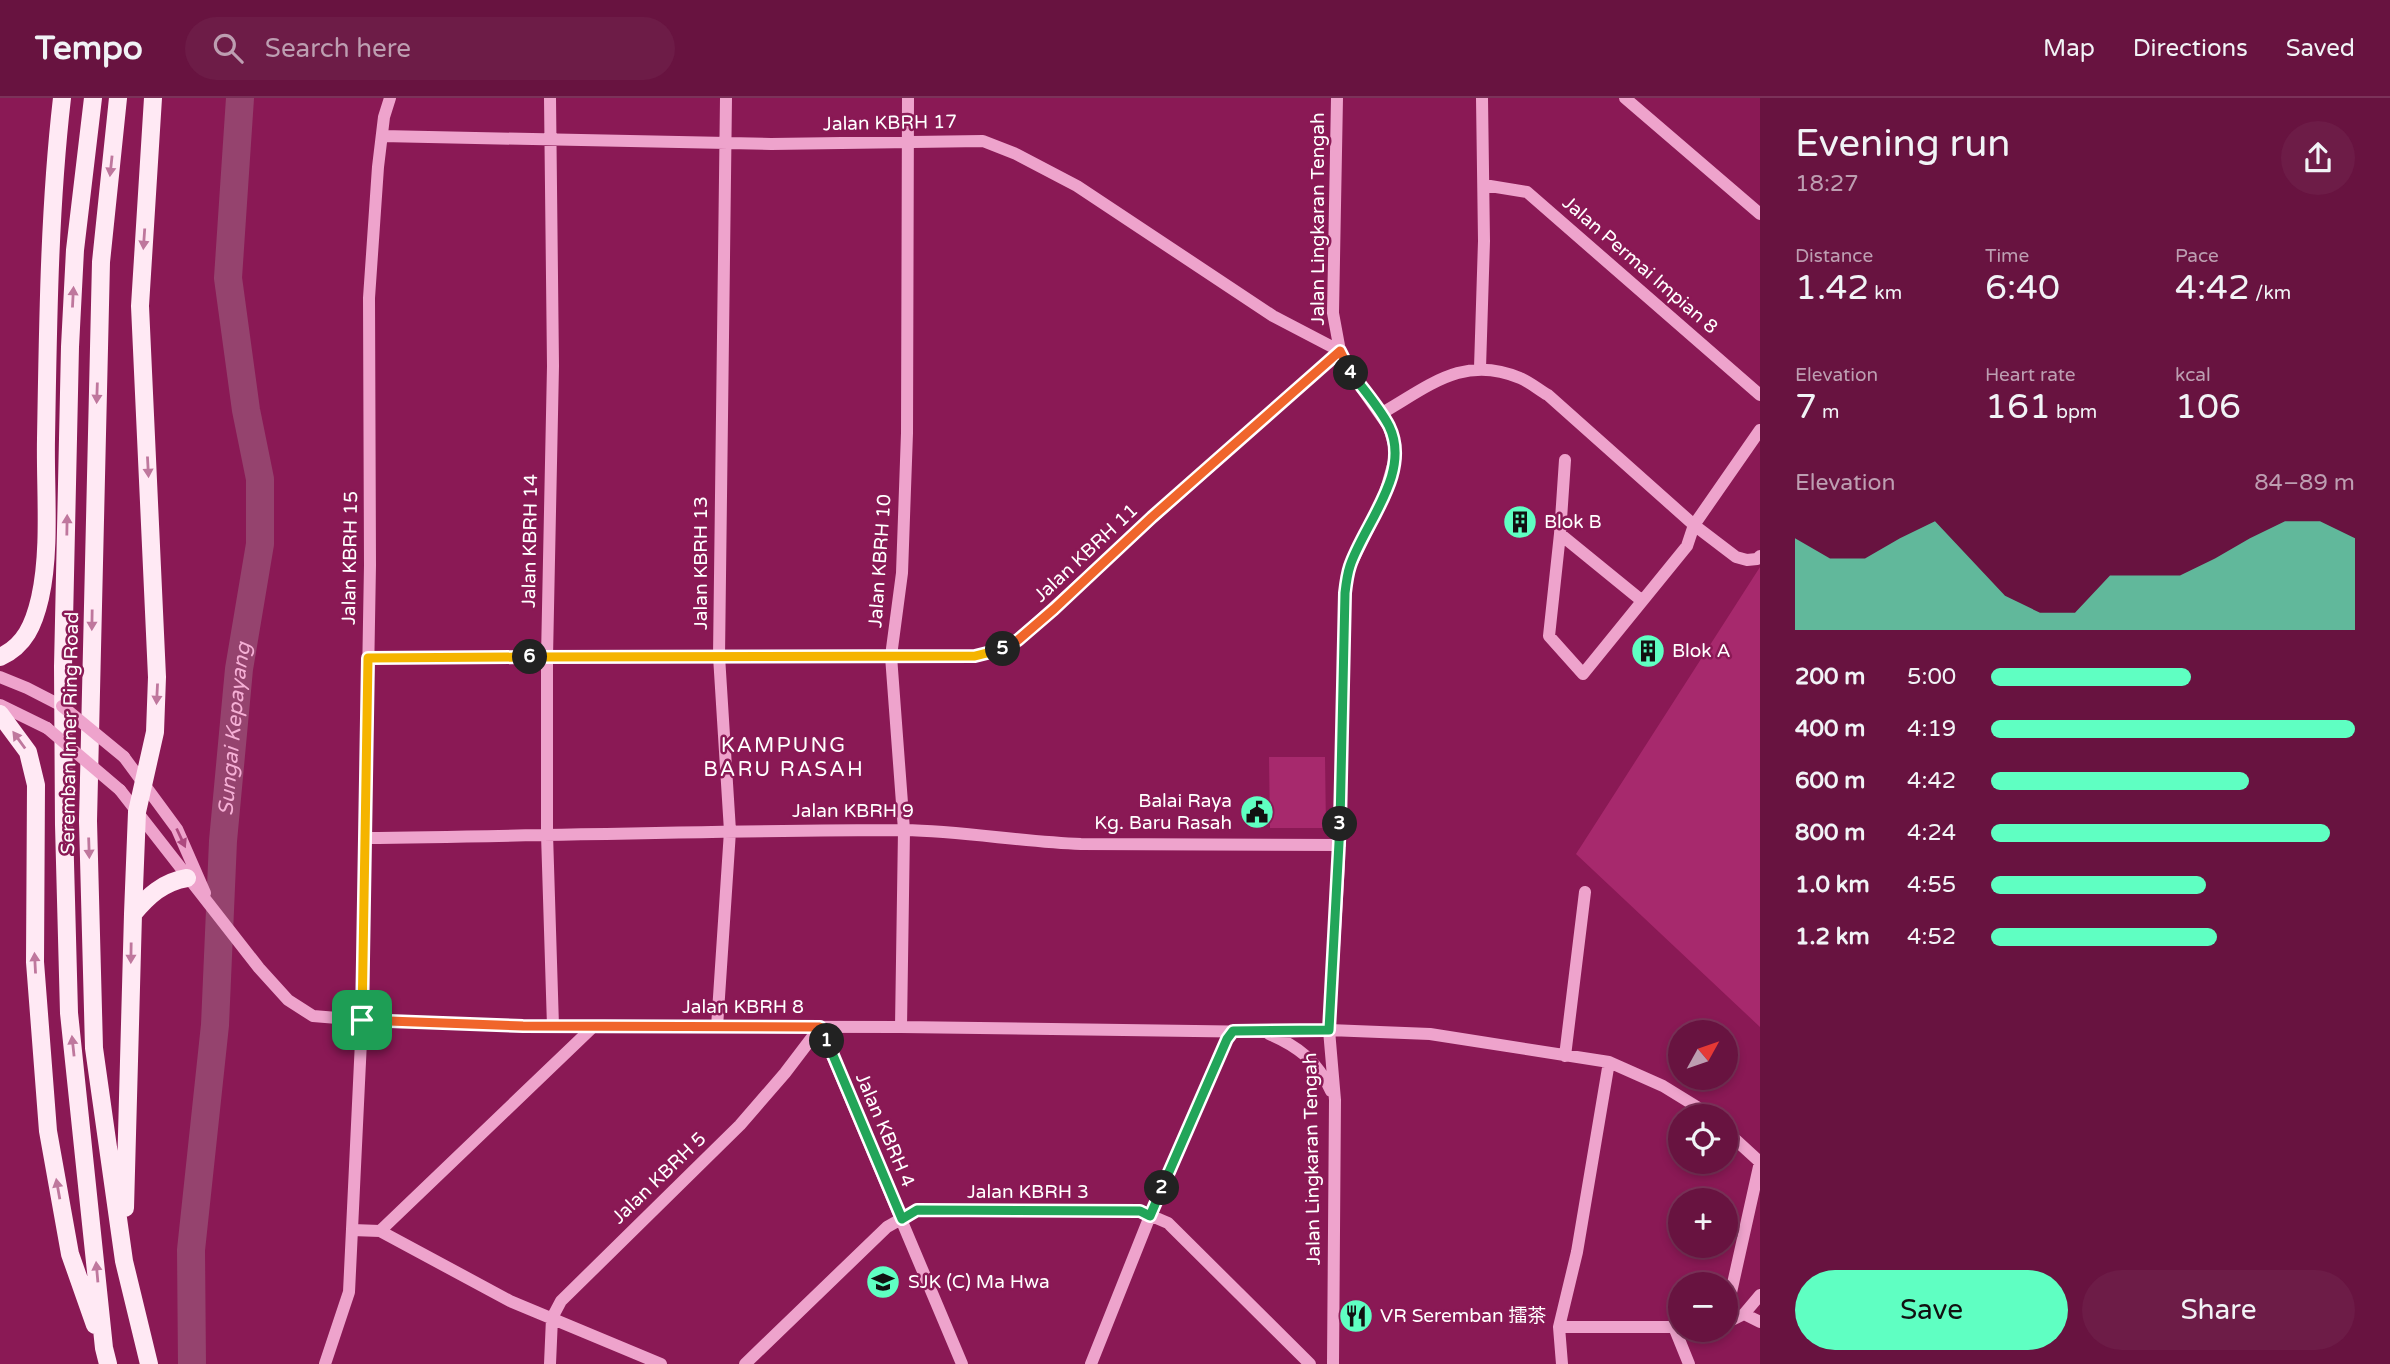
<!DOCTYPE html>
<meta charset="utf-8">
<style>
:root{--surface:#681340;--page:#6d1c47;--text:#f1f3f6;--muted:#bd9eb1;--line:#7b3259;--accent:#5fffc2}
body{margin:0;font-family:"Varela Round","Noto Sans SC",sans-serif;background:var(--page);color:var(--text);height:100vh;display:flex;flex-direction:column;font-size:26px;white-space:nowrap}
*{box-sizing:border-box;margin:0}
p{font-size:23px;color:var(--muted)}
.icon{flex:none;width:38px;height:38px;fill:none;stroke:currentColor;stroke-width:2;stroke-linecap:round;stroke-linejoin:round}
.map{position:relative;flex:1;overflow:hidden}
.drawer{display:flex;flex-direction:column;background:var(--surface);width:630px}
.drawer>*{flex:none}
.needle{width:46px;rotate:50deg}
.buttons{position:absolute;left:1668px;top:922px;display:grid;gap:14px}
.buttons a{display:grid;place-items:center;width:70px;height:70px;border-radius:50%;background:var(--surface);box-shadow:0 4px 10px #0003,0 0 0 2px var(--line);font-size:35px}
.pin{position:absolute;display:grid;place-items:center;width:60px;height:60px;color:#fff;margin:-30px;border-radius:14px;box-shadow:0 4px 10px #0006}
.km{position:absolute;width:35px;height:35px;margin:-18px;border-radius:50%;background:#222;color:#fff;font-size:19px;line-height:35px;text-align:center}
.round{display:grid;place-items:center;flex:none;width:74px;height:74px;border-radius:37px;background:var(--page)}
.summary{display:flex;align-items:center;justify-content:space-between;height:119px;padding:0 35px}
h1{font-size:38px;font-weight:600;line-height:52px}
.metrics{display:grid;grid-template-columns:repeat(3,1fr);gap:10px;height:119px;padding:7px 35px}
.metrics div{display:grid;align-content:center}
.metrics b{font-size:35px;font-weight:600}
.metrics small{font-size:19px;font-weight:400}
.metrics p{font-size:19px}
.chart{height:196px;padding:14px 35px}
.chart p{display:flex;justify-content:space-between}
.chart svg{width:100%;height:126px;margin-top:7px;fill:var(--accent);opacity:.7}
.action{display:flex;gap:14px;margin-top:auto;padding:14px 35px}
.action a{flex:1;height:80px;border-radius:42px;background:var(--accent);color:#111;font-size:28px;font-weight:600;line-height:80px;text-align:center}
.action a+a{background:var(--page);color:var(--text)}
ul{padding:0 35px;list-style:none;font-size:23px}
li{display:grid;grid-template-columns:112px 84px 1fr;align-items:center;height:52px}
li i{height:18px;border-radius:9px;background:var(--accent)}
header{display:flex;align-items:center;gap:42px;box-sizing:border-box;height:98px;padding:0 35px;background:var(--surface);border-bottom:2px solid var(--line)}
header strong{font-size:33px}
nav{display:flex;gap:38px;margin-inline-start:auto;font-size:24px}
.search{width:490px;height:63px;background:var(--page);display:flex;align-items:center;gap:18px;box-sizing:border-box;padding:0 24px;border-radius:38px;color:var(--muted);font-size:26px}
main{display:flex;flex:1;min-height:0}
.map>svg:first-child{display:block}
.green{fill:#a7296d}
.lines{fill:none;stroke-linecap:round;stroke-linejoin:round}
.river{stroke:#95436e;stroke-width:28}
.minor{stroke:#eea3cc;stroke-width:12}
.major{stroke:#ffe9f4;stroke-width:18}
.minor-bridge{stroke:#eea3cc;stroke-width:12}
.oneway{fill:#bf779d}
.oneway2{fill:#ad497f}
.split-1-casing{stroke:#fff;stroke-width:14}
.split-2-casing{stroke:#fff;stroke-width:14}
.split-3-casing{stroke:#fff;stroke-width:14}
.split-4-casing{stroke:#fff;stroke-width:14}
.split-5-casing{stroke:#fff;stroke-width:14}
.split-6-casing{stroke:#fff;stroke-width:14}
.split-7-casing{stroke:#fff;stroke-width:14}
.split-1{stroke:#f0652b;stroke-width:9}
.split-2{stroke:#22a559;stroke-width:9}
.split-3{stroke:#22a559;stroke-width:9}
.split-4{stroke:#22a559;stroke-width:9}
.split-5{stroke:#f0652b;stroke-width:9}
.split-6{stroke:#f5b400;stroke-width:9}
.split-7{stroke:#f5b400;stroke-width:9}
.labels{text-anchor:middle;dominant-baseline:central;stroke-width:5;stroke-linejoin:round;paint-order:stroke}
.street-label{font-size:19px;fill:#fff;stroke:#8a1955}
.poi-label{font-size:19px;fill:#fff;stroke:#8a1955;text-anchor:start}
.water-label{font-size:21px;font-style:italic;fill:#f5afd5;stroke:#8a1955}
.neighbourhood-label{font-size:21px;letter-spacing:2px;fill:#fff;stroke:#8a1955}
</style>
<header>
<strong>Tempo</strong>
<div class="search"><svg class="icon" aria-label="search" viewBox="0 0 24 24"><circle cx="10" cy="10" r="6"/><path d="M15 15l6 6"/></svg>Search here</div>
<nav><a>Map</a><a>Directions</a><a>Saved</a></nav>
</header>
<main>
<div class="map">
<svg width="1760" height="1266" viewBox="0 0 1760 1266">
<rect width="100%" height="100%" fill="#8a1955"/>
<!-- green -->
<path class="green" d="M 1760,469 L 1760,929 L 1576,756 Z
M 1269,659 L 1325,659 L 1326,730 L 1270,730 Z"/>
<g class="lines">
<!-- river -->
<path class="river" id="s1" d="M 192,1266 L 191,1152 L 215,927 L 223,743 L 239,571 L 260,446 L 260,381 L 246,312 L 228,180 L 240,0"/>
<!-- minor -->
<path class="minor" d="M 550,0 L 553,268 L 547,559 L 547,736 L 553,928
M 1625,0 L 1760,116
M 1484,87 L 1527,94 L 1760,297
M 1480,270 L 1484,143 L 1482,0
M 1382,315 C 1429,288 1464,256 1520,280 C 1530,284 1539,292 1548,297 L 1694,427 L 1736,459 L 1747,462 L 1757,461 L 1760,458
M 1565,362 L 1560,436 L 1549,538 L 1583,576 L 1687,448 L 1694,427 L 1760,332
M 1560,436 L 1641,502
M 368,560 L 976,558 L 1002,551 L 1018,542 L 1152,420 L 1340,253 L 1273,218 L 1077,88 L 1016,56 L 983,43 L 771,46 L 382,38
M 0,579 L 27,590 L 62,608
M 0,607 L 47,630
M 124,659 L 177,731 L 205,795
M 120,692 L 259,870 L 288,902 L 313,918 L 362,922 L 523,928 L 901,929 L 1266,934 L 1329,932 L 1430,936 L 1609,964 L 1663,988 L 1702,1012 L 1710,1018
M 365,740 C 545,738 724,732 904,732 C 964,733 1022,744 1081,746 L 1340,747
M 717,929 L 730,733 L 719,558 L 726,0
M 901,929 L 904,732 L 891,558 L 902,475 L 907,335 L 908,0
M 1269,936 C 1298,948 1318,964 1331,993
M 1565,958 L 1585,794
M 1726,1033 L 1760,1064
M 352,1132 L 380,1133 L 594,928
M 380,1133 L 510,1203 L 661,1266
M 1744,1216 L 1760,1224
M 1726,1217 L 1760,1064
M 1726,1225 L 1744,1216 L 1760,1197
M 1559,1229 L 1680,1229
M 1674,1229 L 1689,1266
M 325,1266 L 349,1194 L 362,922 L 370,467 L 369,200 L 378,69 L 384,19 L 390,0
M 550,1266 L 552,1220 L 561,1203 L 740,1027 L 785,975 L 820,929 L 962,1266
M 745,1266 L 887,1129 L 917,1112 L 1140,1113 L 1168,1125 L 1310,1266
M 1091,1266 L 1150,1118 L 1227,941 L 1233,933
M 1333,1266 L 1335,1002 L 1329,932 L 1339,766 L 1345,495 L 1349,470 L 1384,399 L 1395,360 L 1395,350 L 1389,329 L 1351,275 L 1340,253 L 1333,215 L 1337,0
M 1562,1266 L 1559,1229 L 1577,1154 L 1609,964"/>
<!-- major -->
<path class="major" d="M 93,0 L 75,152 L 70,249 L 63,569 L 64,727 L 69,915 L 104,1250 L 108,1266
M 118,0 L 101,164 L 88,723 L 94,950 L 124,1163 L 149,1266
M 0,559 C 25,548 34,526 40,500 C 51,451 45,391 46,341 C 48,227 49,113 62,0
M 0,616 L 28,654 L 36,687 L 35,864 L 48,1033 L 70,1156 L 95,1227
M 133,816 C 148,798 163,784 187,780
M 125,1110 L 133,816 L 137,714 L 155,634 L 157,579 L 140,208 L 153,0"/>
<!-- minor-bridge -->
<path class="minor-bridge" d="M 62,608 L 124,659
M 47,630 L 120,692"/>
</g>
<!-- one-way arrows -->
<defs><path id="oneway-solid" d="M-6-.8H1V-3.2L6.5 0L1 3.2V.8H-6Z" transform="scale(1.75)"/></defs>
<g class="oneway">
<use href="#oneway-solid" transform="translate(111 68) rotate(96)"/>
<use href="#oneway-solid" transform="translate(144 141) rotate(94)"/>
<use href="#oneway-solid" transform="translate(73 199) rotate(-87)"/>
<use href="#oneway-solid" transform="translate(97 295) rotate(92)"/>
<use href="#oneway-solid" transform="translate(148 369) rotate(87)"/>
<use href="#oneway-solid" transform="translate(67 427) rotate(-89)"/>
<use href="#oneway-solid" transform="translate(92 522) rotate(91)"/>
<use href="#oneway-solid" transform="translate(157 596) rotate(93)"/>
<use href="#oneway-solid" transform="translate(19 642) rotate(-126)"/>
<use href="#oneway-solid" transform="translate(89 750) rotate(88)"/>
<use href="#oneway-solid" transform="translate(131 855) rotate(91)"/>
<use href="#oneway-solid" transform="translate(35 865) rotate(-93)"/>
<use href="#oneway-solid" transform="translate(73 948) rotate(-96)"/>
<use href="#oneway-solid" transform="translate(58 1091) rotate(-100)"/>
<use href="#oneway-solid" transform="translate(97 1174) rotate(-95)"/>
</g>
<use class="oneway2" href="#oneway-solid" transform="translate(181 740) rotate(65)"/>
<g class="lines">
<!-- split-1 casing -->
<g class="split-1-casing">
<path id="split-1" d="M 362,922 L 523,928 L 820,929 L 827,943"/>
</g>
<!-- split-2 casing -->
<g class="split-2-casing">
<path id="split-2" d="M 827,943 L 902,1121 L 917,1112 L 1140,1113 L 1150,1118 L 1162,1090"/>
</g>
<!-- split-3 casing -->
<g class="split-3-casing">
<path id="split-3" d="M 1162,1090 L 1227,941 L 1233,933 L 1329,932 L 1340,726"/>
</g>
<!-- split-4 casing -->
<g class="split-4-casing">
<path id="split-4" d="M 1340,726 L 1345,495 C 1346,486 1347,477 1350,468 C 1364,426 1412,375 1389,328 C 1379,309 1364,292 1351,275"/>
</g>
<!-- split-5 casing -->
<g class="split-5-casing">
<path id="split-5" d="M 1003,551 L 1018,542 L 1054,511 L 1152,419 L 1340,253 L 1351,275"/>
</g>
<!-- split-6 casing -->
<g class="split-6-casing">
<path id="split-6" d="M 530,559 L 975,558 L 1003,551"/>
</g>
<!-- split-7 casing -->
<g class="split-7-casing">
<path id="split-7" d="M 362,922 L 368,560 L 530,559"/>
</g>
<!-- split-1 -->
<use href="#split-1" class="split-1"/>
<!-- split-2 -->
<use href="#split-2" class="split-2"/>
<!-- split-3 -->
<use href="#split-3" class="split-3"/>
<!-- split-4 -->
<use href="#split-4" class="split-4"/>
<!-- split-5 -->
<use href="#split-5" class="split-5"/>
<!-- split-6 -->
<use href="#split-6" class="split-6"/>
<!-- split-7 -->
<use href="#split-7" class="split-7"/>
</g>
<!-- icons -->
<defs>
<g id="building-disc" transform="scale(1.75)"><circle r="9.5" fill="#5fffc2" stroke="#8a1955"/><path d="M-4-6H4V6H1V3H-1V6H-4ZM-2.5-4.3h1.7v1.8h-1.7ZM.8-4.3h1.7v1.8H.8ZM-2.5-1h1.7V.8h-1.7ZM.8-1h1.7V.8H.8Z" fill="#111"/></g>
<g id="civic-disc" transform="scale(1.75)"><circle r="9.5" fill="#5fffc2" stroke="#8a1955"/><path d="M-.6-6.5H3V-4.5H.6V-3L4-1V1h2V6H-6V1h2V-1L-.6-3ZM-1.2 2.5V6h2.4V2.5Z" fill="#111"/></g>
<g id="school-disc" transform="scale(1.75)"><circle r="9.5" fill="#5fffc2" stroke="#8a1955"/><path d="M0-5L7-2L0 1L-7-2ZM-4 1L0 2.5L4 1V4Q0 6-4 4Z" fill="#111"/></g>
<g id="restaurant-disc" transform="scale(1.75)"><circle r="9.5" fill="#5fffc2" stroke="#8a1955"/><path d="M-5-6h1v4h1v-4h1v4h1v-4h1v5L-1.5 .5V6h-2V.5L-5-1ZM5-6V6H3V1.5H1.5Q1.5-4 5-6Z" fill="#111"/></g>
</defs>
<g fill-rule="evenodd">
<use href="#building-disc" x="1520" y="424"/>
<use href="#building-disc" x="1648" y="553"/>
<use href="#civic-disc" x="1257" y="714"/>
<use href="#school-disc" x="883" y="1184"/>
<use href="#restaurant-disc" x="1356" y="1218"/>
</g>
<g class="labels">
<!-- street labels -->
<g class="street-label">
<text transform="translate(890 25) rotate(-1)">Jalan KBRH 17</text>
<text transform="translate(1318 121) rotate(-90)">Jalan Lingkaran Tengah</text>
<text transform="translate(1640 167) rotate(41)">Jalan Permai Impian 8</text>
<text transform="translate(530 443) rotate(-89)">Jalan KBRH 14</text>
<text transform="translate(1086 455) rotate(-43)">Jalan KBRH 11</text>
<text transform="translate(350 460) rotate(-89)">Jalan KBRH 15</text>
<text transform="translate(880 463) rotate(-86)">Jalan KBRH 10</text>
<text transform="translate(701 465) rotate(-90)">Jalan KBRH 13</text>
<text transform="translate(70 635) rotate(-89)">Seremban Inner Ring Road</text>
<text x="853" y="713">Jalan KBRH 9</text>
<text x="743" y="909">Jalan KBRH 8</text>
<text transform="translate(885 1032) rotate(67)">Jalan KBRH 4</text>
<text transform="translate(1312 1061) rotate(-91)">Jalan Lingkaran Tengah</text>
<text transform="translate(659 1080) rotate(-44)">Jalan KBRH 5</text>
<text x="1028" y="1094">Jalan KBRH 3</text>
</g>
<!-- poi labels -->
<g class="poi-label">
<text x="1544" y="424">Blok B</text>
<text x="1672" y="553">Blok A</text>
<text x="1232" y="703" text-anchor="end">Balai Raya<tspan x="1232" dy="22">Kg. Baru Rasah</tspan></text>
<text x="908" y="1184">SJK (C) Ma Hwa</text>
<text x="1380" y="1218">VR Seremban 擂茶</text>
</g>
<!-- water labels -->
<g class="water-label">
<text stroke="none"><textPath href="#s1" startOffset="637">Sungai Kepayang</textPath></text>
</g>
<!-- neighbourhood labels -->
<g class="neighbourhood-label">
<text x="784" y="647">KAMPUNG<tspan x="784" dy="24">BARU RASAH</tspan></text>
</g>
</g>
</svg>
<div class="buttons">
<a><svg class="needle" viewBox="-14 -14 28 28"><path d="M0-13l5 13h-10z" fill="#e53935"/><path d="M0 13l5-13h-10z" fill="#bd9eb1"/></svg></a>
<a><svg class="icon" aria-label="locate" viewBox="0 0 24 24"><circle cx="12" cy="12" r="6"/><path d="M12 2v4M12 18v4M2 12h4M18 12h4"/></svg></a>
<a>+</a>
<a>−</a>
</div>
<div class="pin" style="left:362px;top:922px;background:#1e9e55"><svg class="icon" aria-label="arrive" viewBox="0 0 24 24"><path d="M6 21V4h12l-3 4 3 4H6"/></svg></div>
<b class="km" style="left:827px;top:943px">1</b>
<b class="km" style="left:1162px;top:1090px">2</b>
<b class="km" style="left:1340px;top:726px">3</b>
<b class="km" style="left:1351px;top:275px">4</b>
<b class="km" style="left:1003px;top:551px">5</b>
<b class="km" style="left:530px;top:559px">6</b>
</div>
<section class="drawer">
<div class="summary"><div><h1>Evening run</h1><p>18:27</p></div><a class="round"><svg class="icon" aria-label="share" viewBox="0 0 24 24"><path d="M12 15V3M7 8l5-5 5 5M5 13v7h14v-7"/></svg></a></div>
<div class="metrics">
<div><p>Distance</p><b>1.42<small> km</small></b></div>
<div><p>Time</p><b>6:40</b></div>
<div><p>Pace</p><b>4:42<small> /km</small></b></div>
</div>
<div class="metrics">
<div><p>Elevation</p><b>7<small> m</small></b></div>
<div><p>Heart rate</p><b>161<small> bpm</small></b></div>
<div><p>kcal</p><b>106</b></div>
</div>
<div class="chart"><p><span>Elevation</span>84–89 m</p>
<svg viewBox="0 0 160 44" preserveAspectRatio="none"><path d="M0 44V12L10 19L20 19L30 12L40 6L50 19L60 32L70 38L80 38L90 25L100 25L110 25L120 19L130 12L140 6L150 6L160 12V44z"/></svg>
</div>
<ul>
<li><b>200 m</b>5:00<i style="width:55%"></i></li>
<li><b>400 m</b>4:19<i style="width:100%"></i></li>
<li><b>600 m</b>4:42<i style="width:71%"></i></li>
<li><b>800 m</b>4:24<i style="width:93%"></i></li>
<li><b>1.0 km</b>4:55<i style="width:59%"></i></li>
<li><b>1.2 km</b>4:52<i style="width:62%"></i></li>
</ul>
<div class="action"><a>Save</a><a>Share</a></div>
</section>
</main>
